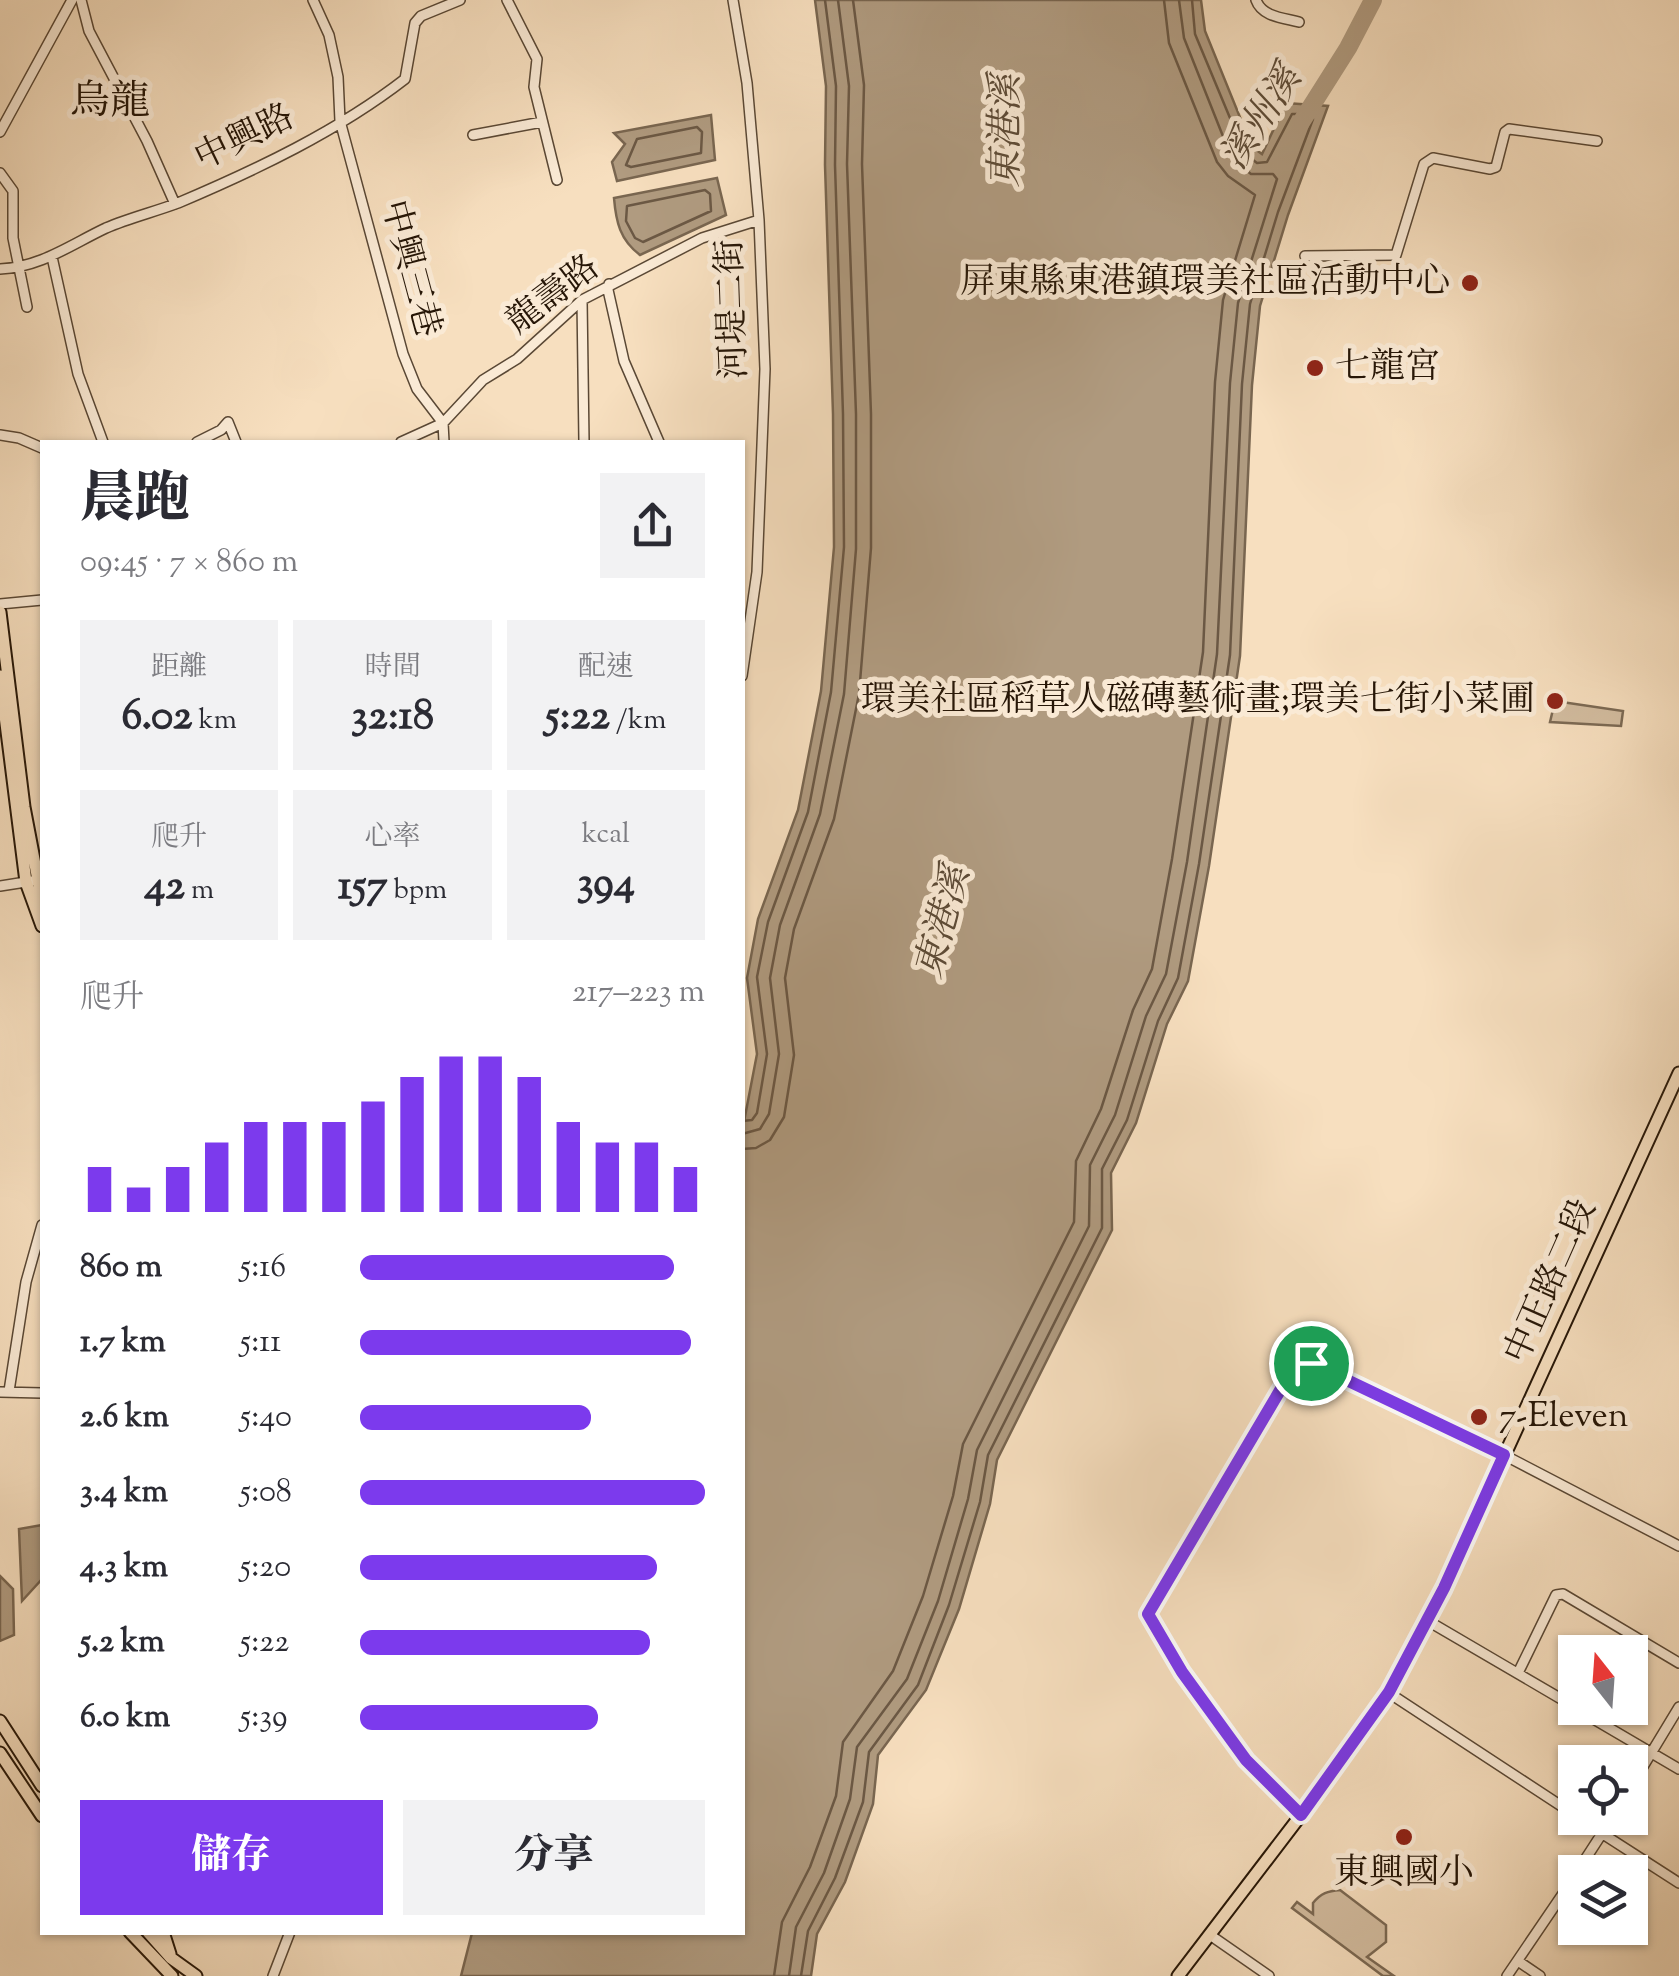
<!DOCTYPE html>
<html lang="zh-TW">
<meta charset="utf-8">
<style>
:root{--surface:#fff;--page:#f2f2f3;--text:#2b2b33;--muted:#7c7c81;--accent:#7c3aed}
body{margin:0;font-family:"Sorts Mill Goudy","Noto Serif TC",serif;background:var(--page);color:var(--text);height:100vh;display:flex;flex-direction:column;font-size:38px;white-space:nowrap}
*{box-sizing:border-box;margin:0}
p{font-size:32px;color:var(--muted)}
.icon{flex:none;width:55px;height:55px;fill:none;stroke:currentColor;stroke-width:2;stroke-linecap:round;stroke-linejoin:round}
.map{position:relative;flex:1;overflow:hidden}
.drawer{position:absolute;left:40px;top:440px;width:705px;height:1495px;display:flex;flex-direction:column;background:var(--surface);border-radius:0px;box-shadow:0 2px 8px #0004}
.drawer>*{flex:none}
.needle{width:65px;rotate:343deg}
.buttons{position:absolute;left:1558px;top:1635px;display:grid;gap:20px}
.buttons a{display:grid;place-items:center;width:90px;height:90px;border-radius:0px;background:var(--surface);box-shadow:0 2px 8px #0004;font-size:50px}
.pin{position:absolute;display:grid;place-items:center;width:85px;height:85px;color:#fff;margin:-42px;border:5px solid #fff;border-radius:50%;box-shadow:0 2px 10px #0007}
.round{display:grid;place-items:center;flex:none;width:105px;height:105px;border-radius:0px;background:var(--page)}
.summary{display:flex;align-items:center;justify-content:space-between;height:170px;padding:0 40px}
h1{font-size:55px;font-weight:800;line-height:75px}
.metrics{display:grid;grid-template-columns:repeat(3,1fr);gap:15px;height:170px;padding:10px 40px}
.metrics div{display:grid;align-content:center;border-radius:0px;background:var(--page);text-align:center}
.metrics b{font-size:42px;font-weight:800}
.metrics small{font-size:28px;font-weight:400}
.metrics p{font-size:28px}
.chart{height:280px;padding:20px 40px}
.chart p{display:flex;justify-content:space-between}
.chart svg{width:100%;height:180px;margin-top:10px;stroke:var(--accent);stroke-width:6}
.cta{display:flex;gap:20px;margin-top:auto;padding:20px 40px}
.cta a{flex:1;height:115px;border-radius:0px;background:var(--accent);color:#fff;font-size:40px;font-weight:800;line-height:115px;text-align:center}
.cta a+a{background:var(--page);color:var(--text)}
ul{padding:0 40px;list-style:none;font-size:32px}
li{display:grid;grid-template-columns:160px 120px 1fr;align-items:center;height:75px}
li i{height:25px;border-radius:12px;background:var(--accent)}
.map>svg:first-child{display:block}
.green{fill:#d3bda0;stroke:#7c6a54;stroke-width:2.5}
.water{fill:#b09b80;stroke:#796650;stroke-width:2.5}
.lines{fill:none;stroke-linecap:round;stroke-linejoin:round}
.shore{stroke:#6b5844;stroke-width:2.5}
.river{stroke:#b09b80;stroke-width:18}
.minor-casing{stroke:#5a4835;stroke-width:12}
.major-casing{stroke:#261607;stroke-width:15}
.minor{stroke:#faead5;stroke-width:9}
.major{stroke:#f7dfbf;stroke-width:11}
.route-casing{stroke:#fff;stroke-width:20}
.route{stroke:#7c3aed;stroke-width:12}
.poi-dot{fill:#8f2418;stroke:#faead5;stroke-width:4}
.labels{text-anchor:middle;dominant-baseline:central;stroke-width:10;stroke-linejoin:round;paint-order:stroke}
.street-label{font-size:35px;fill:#261607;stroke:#faead5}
.poi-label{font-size:35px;fill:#261607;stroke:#faead5;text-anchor:end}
.water-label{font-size:38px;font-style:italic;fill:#5d4b37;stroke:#faead5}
.quarter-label{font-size:40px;fill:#261607;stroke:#faead5}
</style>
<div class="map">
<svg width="1679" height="1976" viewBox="0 0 1679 1976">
<rect width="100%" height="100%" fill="#f7dfbf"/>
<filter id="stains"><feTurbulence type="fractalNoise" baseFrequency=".002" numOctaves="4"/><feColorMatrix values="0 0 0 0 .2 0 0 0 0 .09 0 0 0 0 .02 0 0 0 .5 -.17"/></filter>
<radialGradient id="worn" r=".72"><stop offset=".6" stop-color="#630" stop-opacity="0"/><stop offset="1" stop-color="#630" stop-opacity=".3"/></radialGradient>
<!-- green -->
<path class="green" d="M 1555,701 L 1623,711 L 1621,726 L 1550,722 Z
M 1340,1890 L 1386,1925 L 1386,1942 L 1367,1957 L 1394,1976 L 1383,1976 L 1292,1908 L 1297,1902 L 1313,1914 L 1313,1903 C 1321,1893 1328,1891 1340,1890 Z"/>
<!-- water -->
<path class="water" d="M 815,0 L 1201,0 L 1205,31 L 1252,147 L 1262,154 L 1286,103 L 1328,106 L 1288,215 L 1260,306 L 1252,385 L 1240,656 L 1209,866 L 1188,981 L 1167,1024 L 1136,1123 L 1111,1173 L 1112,1230 L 997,1460 L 990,1504 L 959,1609 L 926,1690 L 878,1755 L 873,1804 L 845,1882 L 817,1934 L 811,1976 L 461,1976 L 472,1933 L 742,1932 L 742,1132 L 757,1054 L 747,978 L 758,919 L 798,810 L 821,691 L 834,547 L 833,414 L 825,165 L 826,86 Z
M 711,115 L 715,160 L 617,181 L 612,162 L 625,144 L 614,133 Z
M 717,178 L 726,215 L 640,255 C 620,240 616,222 614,198 Z
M 42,1525 L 42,1579 L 22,1601 L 19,1529 Z
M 0,1576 L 13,1589 L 14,1635 L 0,1641 Z"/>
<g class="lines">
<!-- shore -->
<path class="shore" d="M 697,127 L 702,132 L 701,153 L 631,167 L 626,165 L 637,139 Z
M 705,190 L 710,194 L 711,211 L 643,242 L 635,238 L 626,221 L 627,206 Z
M 742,1121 L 752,1120 L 757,1113 L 767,1054 L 757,977 L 768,922 L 808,812 L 831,692 L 844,547 L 843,414 L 835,165 L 836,86 L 825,0
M 742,1134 L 760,1129 L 769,1114 L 779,1054 L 770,978 L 780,925 L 820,814 L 844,694 L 856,549 L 856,414 L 847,164 L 849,86 L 838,0
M 742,1149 L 756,1148 L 770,1140 L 784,1117 L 794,1055 L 785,978 L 794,929 L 834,819 L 859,694 L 871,548 L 871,414 L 862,164 L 864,85 L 853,0
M 774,1976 L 782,1922 L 810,1867 L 836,1796 L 843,1742 L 893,1671 L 923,1596 L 953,1496 L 963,1444 L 1074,1222 L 1076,1161 L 1101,1109 L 1133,1010 L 1152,969 L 1172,859 L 1203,652 L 1215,382 L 1223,300 L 1255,195 L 1228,176 L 1217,162 L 1169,43 L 1164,0
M 789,1976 L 796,1927 L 824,1873 L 850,1799 L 857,1747 L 907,1679 L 938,1601 L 968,1499 L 977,1450 L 1089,1226 L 1090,1165 L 1115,1115 L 1146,1016 L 1166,974 L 1187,862 L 1217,654 L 1230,383 L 1238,303 L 1277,179 L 1273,174 L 1251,174 L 1232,159 L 1184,38 L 1179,0
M 801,1976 L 808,1931 L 835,1878 L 863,1802 L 869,1752 L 918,1685 L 949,1605 L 980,1502 L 988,1455 L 1102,1228 L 1102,1169 L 1127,1120 L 1158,1021 L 1178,978 L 1199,864 L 1230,655 L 1242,384 L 1250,304 L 1278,212 L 1313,119 L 1309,114 L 1292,114 L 1267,162 L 1257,163 L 1245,154 L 1195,34 L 1192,0"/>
<!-- river -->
<path class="river" d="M 1300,124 L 1348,48 L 1373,0"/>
<!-- minor casing -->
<g class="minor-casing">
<path id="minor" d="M 81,0 L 89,31 L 147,141 L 175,204
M 313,0 L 329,35 L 338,77 L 340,121 L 403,354 L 417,389 L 443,423 L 444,442
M 507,0 L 537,59 L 534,87 L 557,180
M 733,0 L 747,83 L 759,220 L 765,369 L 757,572 L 742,676
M 1256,0 C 1262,17 1284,18 1299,22
M 0,132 L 72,0
M 473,135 L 542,122
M 0,173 L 13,191 L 13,238 L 27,307
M 1305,256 L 1396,255 L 1424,164 L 1433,158 L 1490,169 L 1496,167 L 1505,132 L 1509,129 L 1597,141
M 52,257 L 78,374 L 103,442
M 0,269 C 41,267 70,245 106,228 C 129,218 154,212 178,203 C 256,170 338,131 405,79 L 415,23 L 421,16 L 460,0
M 609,284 L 608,290 L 624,361 L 659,442
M 582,300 L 584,442
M 0,435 L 19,438 L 42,448
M 197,442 L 221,430 L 228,422 L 236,442
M 401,442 L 443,423 L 483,380 L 517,359 L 582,300 L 702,238 L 759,220
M 0,604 L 42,600
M 0,886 L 32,881
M 9,1391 L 26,1282 L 42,1225
M 0,1392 L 42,1393
M 1428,1621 L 1575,1707
M 1518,1673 L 1556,1595 L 1563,1594 L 1679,1663
M 1389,1693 L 1575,1815
M 1575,1708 L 1679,1769
M 1630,1788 L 1679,1707
M 1301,1815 L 1246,1760 L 1182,1672 L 1148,1613 L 1295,1365 L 1311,1363 L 1504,1455 L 1679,1546
M 1578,1818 L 1679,1883
M 1577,1872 L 1612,1818
M 1210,1935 L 1269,1976
M 1518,1961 L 1540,1976
M 273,1976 L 290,1932
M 1507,1976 L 1575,1876"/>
</g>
<!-- major casing -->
<g class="major-casing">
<path id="major" d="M 0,612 L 24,807 L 42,901
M 0,676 L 26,882 L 42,926
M 0,1721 L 42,1786
M 0,1753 L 42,1816
M 130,1932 L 172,1976
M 148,1932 L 171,1958 L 196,1976
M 163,1932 L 170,1954
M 1178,1976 L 1301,1815 L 1389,1693 L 1444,1588 L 1679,1073"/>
</g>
<!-- minor -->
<use href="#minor" class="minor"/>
<!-- major -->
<use href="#major" class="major"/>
</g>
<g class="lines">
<!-- route casing -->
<g class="route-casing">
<path id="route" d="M 1311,1363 L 1504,1455 L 1444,1588 L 1389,1692 L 1301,1815 L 1246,1760 L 1182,1672 L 1148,1614 L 1295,1365 Z"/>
</g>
<!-- route -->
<use href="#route" class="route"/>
</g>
<!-- markers -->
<g class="poi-dot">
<circle cx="1470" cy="283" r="10"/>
<circle cx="1315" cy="368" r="10"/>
<circle cx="1555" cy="701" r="10"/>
<circle cx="1479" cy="1417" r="10"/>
<circle cx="1404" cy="1837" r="10"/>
</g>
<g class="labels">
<!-- street labels -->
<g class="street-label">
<text transform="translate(245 139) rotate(-26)">中興路</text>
<text transform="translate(409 269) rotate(75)">中興三巷</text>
<text transform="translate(554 296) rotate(-37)">龍壽路</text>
<text transform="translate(734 309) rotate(-92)">河堤二街</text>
<text transform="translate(1552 1282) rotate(-66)">中正路二段</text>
</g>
<!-- poi labels -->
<g class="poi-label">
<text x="1450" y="283">屏東縣東港鎮環美社區活動中心</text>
<text x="1335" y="368" text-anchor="start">七龍宮</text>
<text x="1535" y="701">環美社區稻草人磁磚藝術畫;環美七街小菜圃</text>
<text x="1499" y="1417" text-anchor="start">7-Eleven</text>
<text x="1404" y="1874" text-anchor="middle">東興國小</text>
</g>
<!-- water labels -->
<g class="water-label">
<text transform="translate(1263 119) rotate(-57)">溪州溪</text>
<text transform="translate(1008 131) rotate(-90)">東港溪</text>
<text transform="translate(945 923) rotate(-75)">東港溪</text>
</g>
<!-- quarter labels -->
<g class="quarter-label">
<text x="110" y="103">烏龍</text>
</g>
</g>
<rect width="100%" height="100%" filter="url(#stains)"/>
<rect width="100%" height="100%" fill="url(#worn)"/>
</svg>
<div class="buttons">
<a><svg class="needle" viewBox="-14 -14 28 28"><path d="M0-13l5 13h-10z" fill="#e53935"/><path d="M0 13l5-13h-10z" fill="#7c7c81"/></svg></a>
<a><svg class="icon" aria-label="locate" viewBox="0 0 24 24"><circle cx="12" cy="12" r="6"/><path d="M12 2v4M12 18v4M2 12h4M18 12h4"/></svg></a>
<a><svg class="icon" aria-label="layers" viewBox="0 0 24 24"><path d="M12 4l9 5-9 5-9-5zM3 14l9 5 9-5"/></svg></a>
</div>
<div class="pin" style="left:1311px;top:1363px;background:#1e9e55"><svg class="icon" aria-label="arrive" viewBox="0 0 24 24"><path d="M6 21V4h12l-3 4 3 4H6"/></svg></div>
<section class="drawer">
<div class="summary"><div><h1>晨跑</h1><p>09:45 · 7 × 860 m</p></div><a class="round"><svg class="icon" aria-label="share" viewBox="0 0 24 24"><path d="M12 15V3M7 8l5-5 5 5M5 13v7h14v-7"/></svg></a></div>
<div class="metrics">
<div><p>距離</p><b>6.02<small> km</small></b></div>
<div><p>時間</p><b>32:18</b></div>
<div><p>配速</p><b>5:22<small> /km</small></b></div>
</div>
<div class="metrics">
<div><p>爬升</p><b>42<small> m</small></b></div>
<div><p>心率</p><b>157<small> bpm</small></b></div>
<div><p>kcal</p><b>394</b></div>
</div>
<div class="chart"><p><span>爬升</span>217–223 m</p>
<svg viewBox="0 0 160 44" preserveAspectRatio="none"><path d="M5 44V33M15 44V38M25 44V33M35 44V27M45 44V22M55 44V22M65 44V22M75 44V17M85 44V11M95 44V6M105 44V6M115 44V11M125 44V22M135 44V27M145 44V27M155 44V33"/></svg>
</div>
<ul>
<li><b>860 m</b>5:16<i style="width:91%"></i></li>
<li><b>1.7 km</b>5:11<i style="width:96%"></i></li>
<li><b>2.6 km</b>5:40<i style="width:67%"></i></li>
<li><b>3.4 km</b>5:08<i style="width:100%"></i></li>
<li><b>4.3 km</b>5:20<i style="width:86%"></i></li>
<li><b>5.2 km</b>5:22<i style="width:84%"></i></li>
<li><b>6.0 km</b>5:39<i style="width:69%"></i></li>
</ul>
<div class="cta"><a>儲存</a><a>分享</a></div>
</section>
</div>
